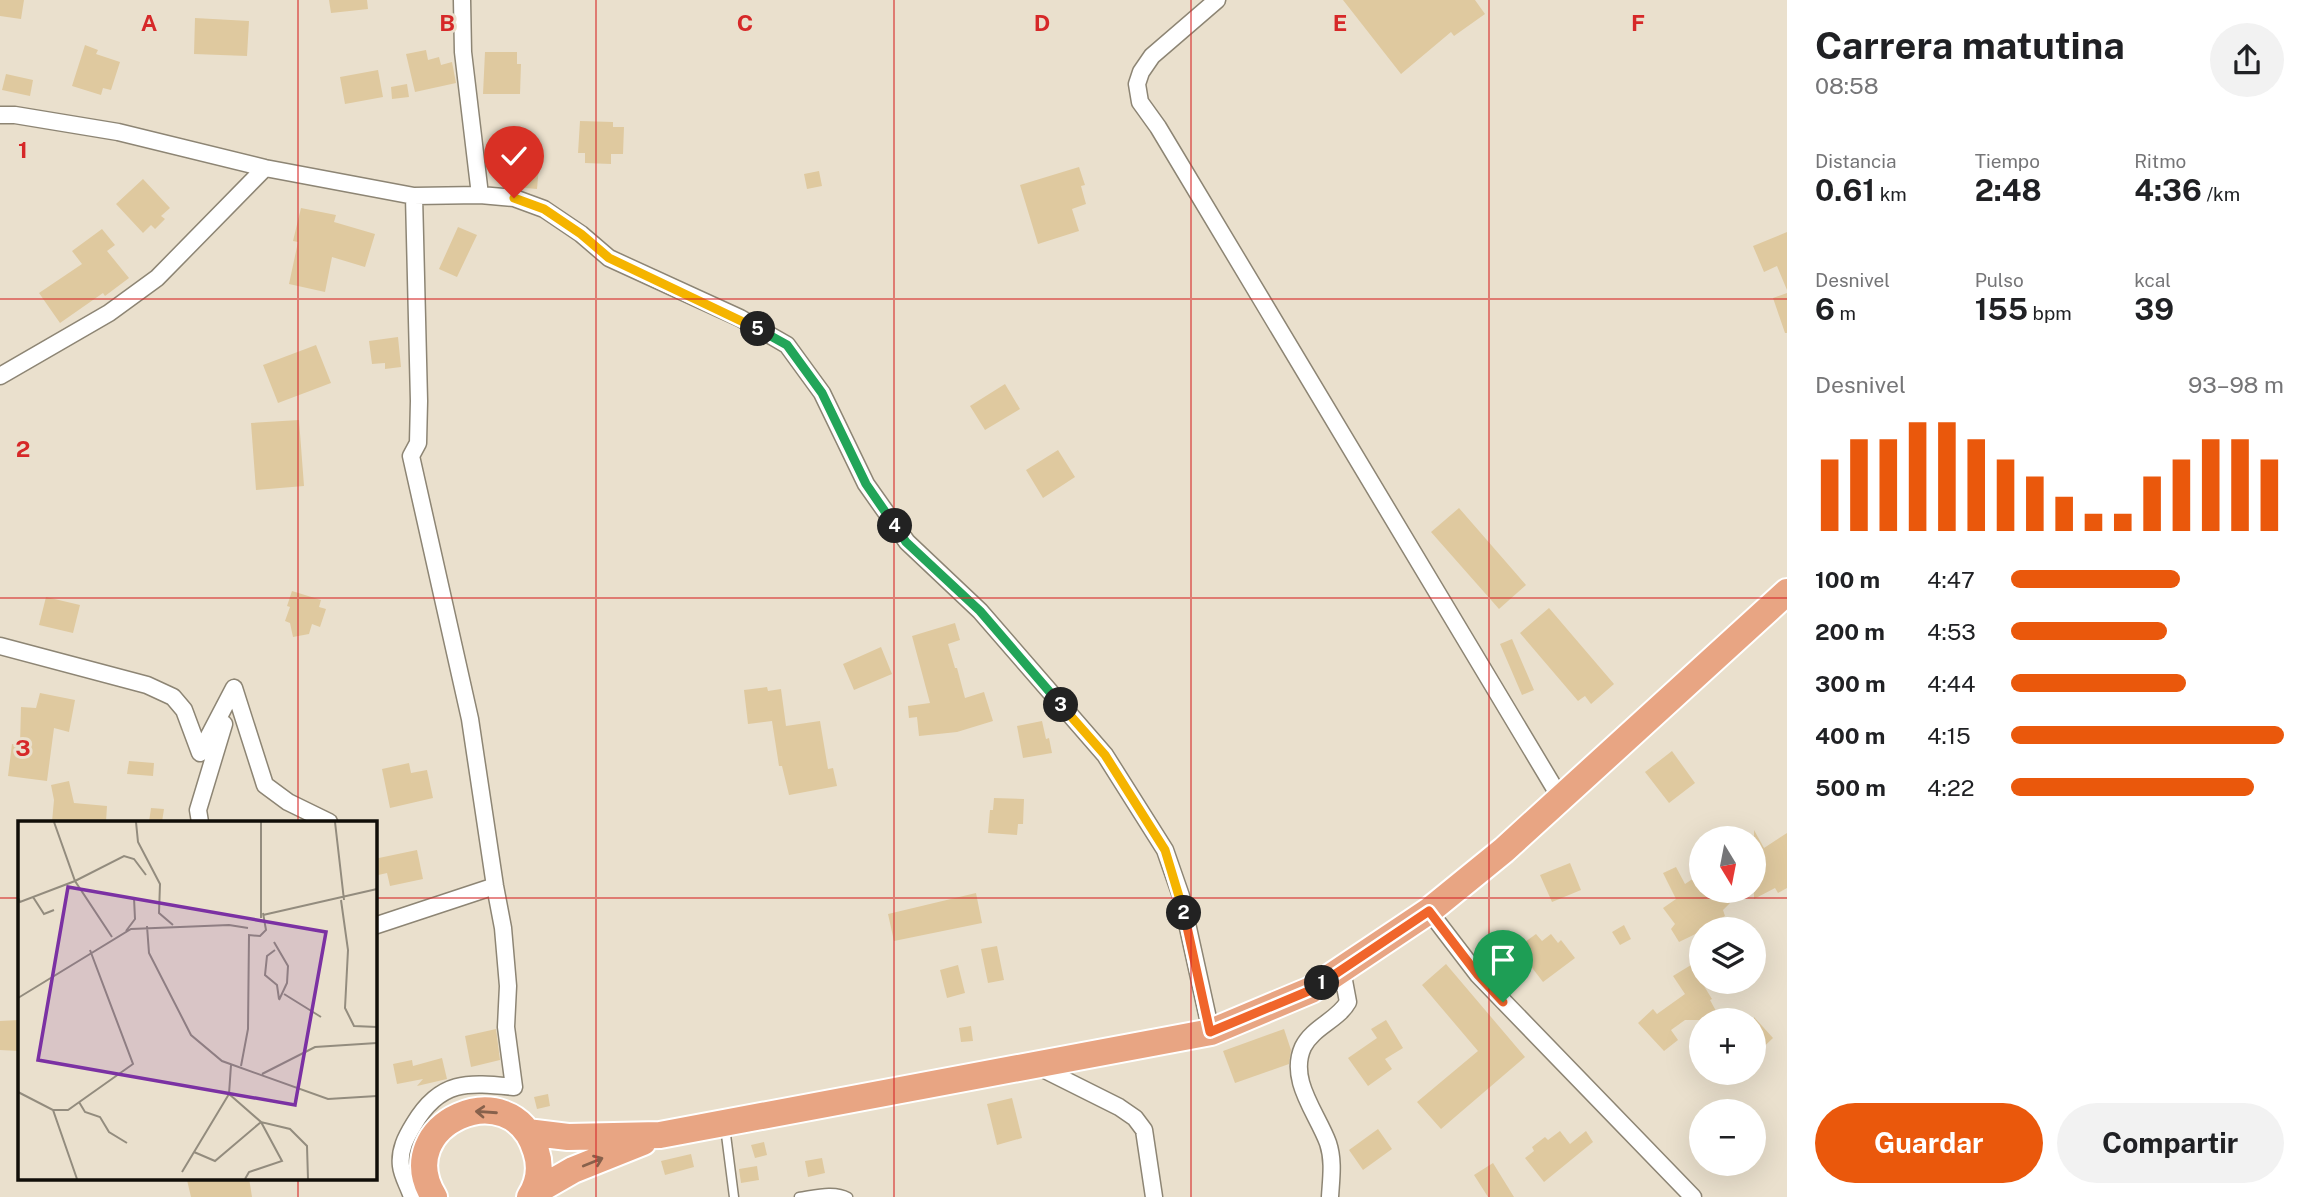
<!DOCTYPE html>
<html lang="es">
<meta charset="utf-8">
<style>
:root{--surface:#fff;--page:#f2f2f2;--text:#202124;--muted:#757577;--accent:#ea580c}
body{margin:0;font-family:"Public Sans",sans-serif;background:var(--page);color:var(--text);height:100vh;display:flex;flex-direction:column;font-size:26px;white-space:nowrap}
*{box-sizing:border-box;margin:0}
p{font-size:23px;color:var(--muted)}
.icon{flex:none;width:38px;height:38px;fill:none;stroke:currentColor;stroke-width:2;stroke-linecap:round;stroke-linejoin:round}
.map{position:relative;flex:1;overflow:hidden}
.details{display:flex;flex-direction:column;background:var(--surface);width:525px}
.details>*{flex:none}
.needle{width:46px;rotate:170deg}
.controls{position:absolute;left:1689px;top:826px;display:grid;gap:14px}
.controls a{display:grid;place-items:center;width:77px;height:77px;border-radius:50%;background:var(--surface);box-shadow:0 7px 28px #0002;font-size:35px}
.pin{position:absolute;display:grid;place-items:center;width:60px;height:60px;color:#fff;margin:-72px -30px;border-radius:50% 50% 50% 0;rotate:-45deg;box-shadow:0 0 7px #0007}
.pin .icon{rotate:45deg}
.km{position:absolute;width:35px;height:35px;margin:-18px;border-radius:50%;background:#222;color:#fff;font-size:19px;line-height:35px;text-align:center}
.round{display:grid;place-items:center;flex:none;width:74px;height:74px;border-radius:37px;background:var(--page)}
.overview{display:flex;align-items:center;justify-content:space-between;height:119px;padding:0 28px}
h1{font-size:38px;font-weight:700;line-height:52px}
.figures{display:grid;grid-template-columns:repeat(3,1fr);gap:10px;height:119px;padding:7px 28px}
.figures div{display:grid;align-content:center}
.figures b{font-size:30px;font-weight:700}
.figures small{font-size:19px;font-weight:400}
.figures p{font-size:19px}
.chart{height:196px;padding:14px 28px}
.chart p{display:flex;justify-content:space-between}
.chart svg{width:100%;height:126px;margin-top:7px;stroke:var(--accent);stroke-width:6}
.button{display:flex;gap:14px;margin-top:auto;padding:14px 28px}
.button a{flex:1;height:80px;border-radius:42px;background:var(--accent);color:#fff;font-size:28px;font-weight:700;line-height:80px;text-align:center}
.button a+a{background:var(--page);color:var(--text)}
ul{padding:0 28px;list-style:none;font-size:23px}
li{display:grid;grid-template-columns:112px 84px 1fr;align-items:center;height:52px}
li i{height:18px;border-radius:9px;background:var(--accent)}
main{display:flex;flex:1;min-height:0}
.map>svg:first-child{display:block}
.building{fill:#dfc99f}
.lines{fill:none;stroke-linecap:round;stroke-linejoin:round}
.lane-casing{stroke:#8d8574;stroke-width:11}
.street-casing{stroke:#8d8574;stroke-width:19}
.primary-casing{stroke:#fff;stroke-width:30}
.lane{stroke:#fff;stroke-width:8}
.street{stroke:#fff;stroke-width:16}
.primary{stroke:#e8a583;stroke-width:26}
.oneway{stroke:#87614c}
.split-1-casing{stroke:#fff;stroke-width:14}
.split-2-casing{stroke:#fff;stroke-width:14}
.split-3-casing{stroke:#fff;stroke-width:14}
.split-4-casing{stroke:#fff;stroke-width:14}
.split-5-casing{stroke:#fff;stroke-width:14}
.split-6-casing{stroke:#fff;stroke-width:14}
.split-1{stroke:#f0652b;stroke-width:9}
.split-2{stroke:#f0652b;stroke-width:9}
.split-3{stroke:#f5b400;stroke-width:9}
.split-4{stroke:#22a559;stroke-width:9}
.split-5{stroke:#22a559;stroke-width:9}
.split-6{stroke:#f5b400;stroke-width:9}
.grid{fill:none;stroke:#d62828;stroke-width:2;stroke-opacity:0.55}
.inset-road{fill:none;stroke:#938c7e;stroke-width:2}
.view{fill:#7b31a3;fill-opacity:0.15;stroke:#7b31a3;stroke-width:3.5}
.inset-edge{fill:none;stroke:#110e08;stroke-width:3.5}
.grid-label{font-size:23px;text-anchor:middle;font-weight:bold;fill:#d62828;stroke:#eae0cd;stroke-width:6;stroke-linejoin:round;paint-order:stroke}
</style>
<main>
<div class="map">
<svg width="1787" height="1197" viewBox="0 0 1787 1197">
<rect width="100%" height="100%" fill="#eae0cd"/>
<!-- building -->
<path class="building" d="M 0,0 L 24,0 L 21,19 L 0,16 Z
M 329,0 L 367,0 L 368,9 L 331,13 Z
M 1343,0 L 1475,0 L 1485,14 L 1454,36 L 1451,32 L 1401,74 Z
M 195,18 L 249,21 L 247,56 L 194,54 Z
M 85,45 L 98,50 L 96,54 L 120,62 L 111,90 L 103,88 L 101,95 L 72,86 Z
M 426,50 L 428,60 L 439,57 L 441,65 L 452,62 L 456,83 L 415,92 L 406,54 Z
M 485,52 L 517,52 L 517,64 L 521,64 L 520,94 L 483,94 Z
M 378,70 L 383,97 L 345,104 L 340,77 Z
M 6,74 L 33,80 L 30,96 L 2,90 Z
M 407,84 L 409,97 L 392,99 L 391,87 Z
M 580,121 L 613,122 L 613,127 L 624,127 L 623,154 L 611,154 L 611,164 L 585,163 L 585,153 L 578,153 Z
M 504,153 L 540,155 L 537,189 L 502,186 Z
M 1079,167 L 1085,185 L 1081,186 L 1086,204 L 1072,209 L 1079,231 L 1038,244 L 1020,185 Z
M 819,171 L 822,186 L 807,189 L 804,174 Z
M 143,179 L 170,208 L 161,216 L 165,219 L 155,229 L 151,225 L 143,233 L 116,204 Z
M 301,208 L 336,215 L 334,222 L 375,234 L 365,267 L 332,257 L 325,292 L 289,284 L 298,242 L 293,241 Z
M 458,227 L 477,235 L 457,277 L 439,269 Z
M 102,229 L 115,245 L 107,251 L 129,278 L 105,296 L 103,293 L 60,323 L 39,293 L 82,264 L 72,251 Z
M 1787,232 L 1787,290 L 1777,266 L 1764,272 L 1753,246 Z
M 1787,293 L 1787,333 L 1785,333 L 1773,298 Z
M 398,337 L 401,367 L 385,369 L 385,363 L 372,364 L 369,341 Z
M 316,345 L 331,383 L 278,403 L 263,365 Z
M 1005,384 L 1020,409 L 985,430 L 970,406 Z
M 299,420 L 304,486 L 256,490 L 251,423 Z
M 1058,450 L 1075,477 L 1043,498 L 1026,470 Z
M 1459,508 L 1526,585 L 1499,609 L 1431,532 Z
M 292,591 L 321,600 L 319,607 L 326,609 L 320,627 L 312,624 L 309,634 L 293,637 L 290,623 L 285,621 L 290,607 L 287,606 Z
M 46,597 L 80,605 L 73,633 L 39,625 Z
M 1549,608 L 1614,684 L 1591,704 L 1585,696 L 1578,701 L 1520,633 Z
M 955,623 L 960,640 L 948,644 L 955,668 L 957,668 L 965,698 L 984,692 L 993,721 L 957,732 L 919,736 L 917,717 L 909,718 L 908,706 L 930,703 L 912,636 Z
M 1512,639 L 1534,690 L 1522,695 L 1500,644 Z
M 881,647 L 892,674 L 854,690 L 843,664 Z
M 767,687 L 768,691 L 781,689 L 786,726 L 820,721 L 828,769 L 833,768 L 837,786 L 789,795 L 782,766 L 779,766 L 772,721 L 748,724 L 744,690 Z
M 40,693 L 75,700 L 69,732 L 54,728 L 47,781 L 8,776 L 12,744 L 20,745 L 21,707 L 36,708 Z
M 1042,721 L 1046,739 L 1049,738 L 1052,753 L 1023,758 L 1017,726 Z
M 1672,751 L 1695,783 L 1669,803 L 1645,772 Z
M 129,761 L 154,763 L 153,776 L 127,774 Z
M 409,763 L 411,773 L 427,770 L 433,798 L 390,808 L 382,769 Z
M 69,781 L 74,803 L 107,806 L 106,822 L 52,822 L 54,800 L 51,785 Z
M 994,798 L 1024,799 L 1023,824 L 1018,824 L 1017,835 L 988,833 L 990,810 L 993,810 Z
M 151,808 L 164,809 L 162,822 L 149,822 Z
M 1754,830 L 1764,848 L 1787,833 L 1787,888 L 1778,893 L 1775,888 L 1754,899 Z
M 417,850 L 423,879 L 390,886 L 387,873 L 374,876 L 374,859 Z
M 1570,863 L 1581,890 L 1552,902 L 1540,875 Z
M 1676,867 L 1685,884 L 1694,878 L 1701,891 L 1722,891 L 1730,903 L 1723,910 L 1725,916 L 1712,923 L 1714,925 L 1679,942 L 1671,929 L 1675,924 L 1663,908 L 1676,899 L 1663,873 Z
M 976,893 L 982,923 L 894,941 L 888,914 Z
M 1624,925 L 1631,939 L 1620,945 L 1612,932 Z
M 1536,934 L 1542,941 L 1551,934 L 1558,943 L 1561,940 L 1575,958 L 1543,982 L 1517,948 Z
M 997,946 L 1004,980 L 988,983 L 981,949 Z
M 1446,964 L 1525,1057 L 1441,1129 L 1417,1102 L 1478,1051 L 1422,985 Z
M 958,965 L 965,993 L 947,998 L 940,970 Z
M 1691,965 L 1712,999 L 1710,1000 L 1721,1020 L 1685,1020 L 1671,1030 L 1678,1040 L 1664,1051 L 1638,1023 L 1653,1009 L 1657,1014 L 1685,994 L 1673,976 Z
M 1754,1017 L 1773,1038 L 1754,1056 Z
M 19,1020 L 19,1051 L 0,1050 L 0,1021 Z
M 1386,1020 L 1403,1048 L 1385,1059 L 1392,1069 L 1368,1086 L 1348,1058 L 1377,1038 L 1371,1029 Z
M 971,1026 L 973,1041 L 961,1042 L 959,1028 Z
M 496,1029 L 500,1060 L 471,1067 L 465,1036 Z
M 1284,1029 L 1291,1050 L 1289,1064 L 1235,1083 L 1223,1051 Z
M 442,1058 L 447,1079 L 417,1086 L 423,1079 L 397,1084 L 393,1064 L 412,1060 L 413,1066 Z
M 548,1094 L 550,1106 L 537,1109 L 534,1097 Z
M 1012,1098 L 1022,1138 L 997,1145 L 987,1104 Z
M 1378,1129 L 1392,1149 L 1363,1170 L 1349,1150 Z
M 1560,1131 L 1570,1144 L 1586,1131 L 1593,1142 L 1544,1182 L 1525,1158 L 1534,1151 L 1532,1147 L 1545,1137 L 1548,1140 Z
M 764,1142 L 767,1155 L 755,1158 L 751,1145 Z
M 691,1154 L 694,1167 L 665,1175 L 661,1161 Z
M 822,1158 L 825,1173 L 808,1177 L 805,1161 Z
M 1493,1163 L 1514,1197 L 1488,1197 L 1474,1175 Z
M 757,1166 L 759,1180 L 741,1183 L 739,1169 Z
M 197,1178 L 249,1178 L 252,1197 L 191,1197 L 187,1180 Z"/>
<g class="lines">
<!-- lane casing -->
<g class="lane-casing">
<path id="lane" d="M 725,1127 L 734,1197
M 799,1197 C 814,1195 834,1189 848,1197"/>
</g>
<!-- street casing -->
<g class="street-casing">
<path id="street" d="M 462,0 L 463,52 L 480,195
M 1217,0 L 1152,56 L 1141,72 L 1137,84 L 1140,102 L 1158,127 L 1561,799
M 0,115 L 15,115 L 118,132 L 265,168 L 414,196 L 480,195 L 514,198 L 544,209 L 581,234 L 609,258 L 740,318 L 787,345 L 822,393 L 866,484 L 907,542 L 980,611 L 1105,755 L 1165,850 L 1181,896 L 1211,1032
M 0,376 L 109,313 L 157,278 L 265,168
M 0,646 L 147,685 L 173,697 L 184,710 L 200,753 L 234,688
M 234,688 L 265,785 L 288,802 L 329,822
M 200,822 L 198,810 L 224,724
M 1429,911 L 1478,975 L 1693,1197
M 374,926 L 495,886
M 1037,1066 L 1119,1107 L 1135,1118 L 1144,1130 L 1154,1197
M 412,1197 C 409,1187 402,1176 401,1166 C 399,1150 406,1137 414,1124 C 440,1080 467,1082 514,1087 L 506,1027 L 508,986 L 503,928 L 495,886 L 470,719 L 411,456 L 418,443 L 419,401 L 414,196
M 1330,1197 C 1331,1179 1334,1161 1328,1143 C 1317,1113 1288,1080 1303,1047 C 1313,1027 1338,1020 1348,1002 L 1342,970"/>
</g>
<!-- primary casing -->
<g class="primary-casing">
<path id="primary" d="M 527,1132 L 568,1137 L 660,1135 L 1211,1032 L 1311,990 L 1429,911 L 1504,850 L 1787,592
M 533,1193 L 573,1170 L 643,1142
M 434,1197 C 389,1124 512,1070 536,1151 C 541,1166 539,1183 530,1197"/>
</g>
<!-- lane -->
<use href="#lane" class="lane"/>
<!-- street -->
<use href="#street" class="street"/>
<!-- primary -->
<use href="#primary" class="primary"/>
</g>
<!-- one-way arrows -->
<defs><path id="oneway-shaft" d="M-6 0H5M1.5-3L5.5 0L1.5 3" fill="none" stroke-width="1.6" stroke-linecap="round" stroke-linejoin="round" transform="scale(1.75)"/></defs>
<g class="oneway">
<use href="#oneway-shaft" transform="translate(486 1112) rotate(-176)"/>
<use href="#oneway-shaft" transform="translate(593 1162) rotate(-22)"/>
</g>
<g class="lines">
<!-- split-1 casing -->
<g class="split-1-casing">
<path id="split-1" d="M 1322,983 L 1429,911 L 1478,975 L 1503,1002"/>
</g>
<!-- split-2 casing -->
<g class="split-2-casing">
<path id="split-2" d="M 1184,913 L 1210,1032 L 1311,990 L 1322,983"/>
</g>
<!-- split-3 casing -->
<g class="split-3-casing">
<path id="split-3" d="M 1061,705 L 1105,755 L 1165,850 L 1184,913"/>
</g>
<!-- split-4 casing -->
<g class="split-4-casing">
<path id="split-4" d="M 895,526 L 906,542 L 980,611 L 1061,705"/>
</g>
<!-- split-5 casing -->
<g class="split-5-casing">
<path id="split-5" d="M 758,329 L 787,345 L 822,393 L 866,484 L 895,526"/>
</g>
<!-- split-6 casing -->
<g class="split-6-casing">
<path id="split-6" d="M 514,198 L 544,209 L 581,234 L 609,258 L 758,329"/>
</g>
<!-- split-1 -->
<use href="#split-1" class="split-1"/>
<!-- split-2 -->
<use href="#split-2" class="split-2"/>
<!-- split-3 -->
<use href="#split-3" class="split-3"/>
<!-- split-4 -->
<use href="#split-4" class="split-4"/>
<!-- split-5 -->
<use href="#split-5" class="split-5"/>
<!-- split-6 -->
<use href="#split-6" class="split-6"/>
</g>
<!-- grid -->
<path class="grid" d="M 298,0 L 298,822M 596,0 L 596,1197M 894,0 L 894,1197M 1191,0 L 1191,1197M 1489,0 L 1489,1197M 0,299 L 1787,299M 0,598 L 1787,598M 0,898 L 19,898M 374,898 L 1787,898M 298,1178 L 298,1197"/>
<!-- overview -->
<g transform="translate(18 821)">
<rect width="359" height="359" fill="#eae0cd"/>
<path class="inset-road" d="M 36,1 L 57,60 L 94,116M 118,1 L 120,21 L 142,63 L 141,92 L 155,104M 317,1 L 326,79M 359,8 L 359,49M 15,76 L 26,93 L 36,89M 0,77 L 2,81 L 57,60 L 106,35 L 116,38 L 128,54M 323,79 L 330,129 L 327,187 L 336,205 L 359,206M 245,94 L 359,68M 243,97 L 243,1M 129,105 L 131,132 L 173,214 L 204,240 L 310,278 L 359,275M 108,110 L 117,98 L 116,77M 256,121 L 270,145 L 269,162 L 261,179M 257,129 L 249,135 L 247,154 L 259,164 L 261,178M 266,173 L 303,196M 0,177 L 113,108 L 211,104 L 230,107M 223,245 L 230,208 L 231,114 L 242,115 L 248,109 L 245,92M 244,253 L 297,226 L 359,222M 0,271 L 35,289 L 59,358M 211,273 L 243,301 L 264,340 L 231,351 L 227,358M 61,281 L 67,291 L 82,296 L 91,311 L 109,322M 35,289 L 50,289 L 115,243 L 72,129M 176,331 L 197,340 L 243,301 L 272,308 L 289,325 L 290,358M 164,351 L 211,273 L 213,244"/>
<path class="view" d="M 50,66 L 308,111 L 277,284 L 20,239 Z"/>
<rect width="359" height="359" class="inset-edge"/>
</g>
<g class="grid-label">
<text x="149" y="31">A</text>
<text x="447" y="31">B</text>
<text x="745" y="31">C</text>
<text x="1042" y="31">D</text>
<text x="1340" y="31">E</text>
<text x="1638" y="31">F</text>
<text x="23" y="158">1</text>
<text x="23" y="457">2</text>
<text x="23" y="756">3</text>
</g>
</svg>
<div class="controls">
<a><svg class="needle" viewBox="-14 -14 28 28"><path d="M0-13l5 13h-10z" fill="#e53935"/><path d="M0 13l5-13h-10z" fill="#757577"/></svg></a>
<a><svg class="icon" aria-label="layers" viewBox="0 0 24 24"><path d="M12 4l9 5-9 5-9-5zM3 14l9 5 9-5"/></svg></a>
<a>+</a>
<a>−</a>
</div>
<div class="pin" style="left:1503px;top:1002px;background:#1e9e55"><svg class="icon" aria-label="arrive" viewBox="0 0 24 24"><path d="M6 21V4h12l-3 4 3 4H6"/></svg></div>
<div class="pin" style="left:514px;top:198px;background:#d93025"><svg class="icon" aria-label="check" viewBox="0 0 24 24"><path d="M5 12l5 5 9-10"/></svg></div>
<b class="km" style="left:1322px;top:983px">1</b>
<b class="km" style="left:1184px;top:913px">2</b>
<b class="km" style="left:1061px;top:705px">3</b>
<b class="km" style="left:895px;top:526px">4</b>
<b class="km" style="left:758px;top:329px">5</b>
</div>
<section class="details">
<div class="overview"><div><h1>Carrera matutina</h1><p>08:58</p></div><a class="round"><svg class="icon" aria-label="share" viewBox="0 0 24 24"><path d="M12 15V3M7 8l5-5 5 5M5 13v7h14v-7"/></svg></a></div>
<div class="figures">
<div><p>Distancia</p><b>0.61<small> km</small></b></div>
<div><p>Tiempo</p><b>2:48</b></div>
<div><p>Ritmo</p><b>4:36<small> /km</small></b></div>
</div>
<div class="figures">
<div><p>Desnivel</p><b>6<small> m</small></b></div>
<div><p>Pulso</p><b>155<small> bpm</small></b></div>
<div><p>kcal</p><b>39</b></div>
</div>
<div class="chart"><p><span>Desnivel</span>93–98 m</p>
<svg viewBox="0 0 160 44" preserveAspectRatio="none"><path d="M5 44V19M15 44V12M25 44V12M35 44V6M45 44V6M55 44V12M65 44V19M75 44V25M85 44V32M95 44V38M105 44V38M115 44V25M125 44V19M135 44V12M145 44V12M155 44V19"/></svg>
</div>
<ul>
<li><b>100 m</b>4:47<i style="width:62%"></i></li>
<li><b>200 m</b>4:53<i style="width:57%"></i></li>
<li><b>300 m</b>4:44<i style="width:64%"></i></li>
<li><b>400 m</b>4:15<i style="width:100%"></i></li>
<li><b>500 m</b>4:22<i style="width:89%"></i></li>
</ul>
<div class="button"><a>Guardar</a><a>Compartir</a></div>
</section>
</main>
